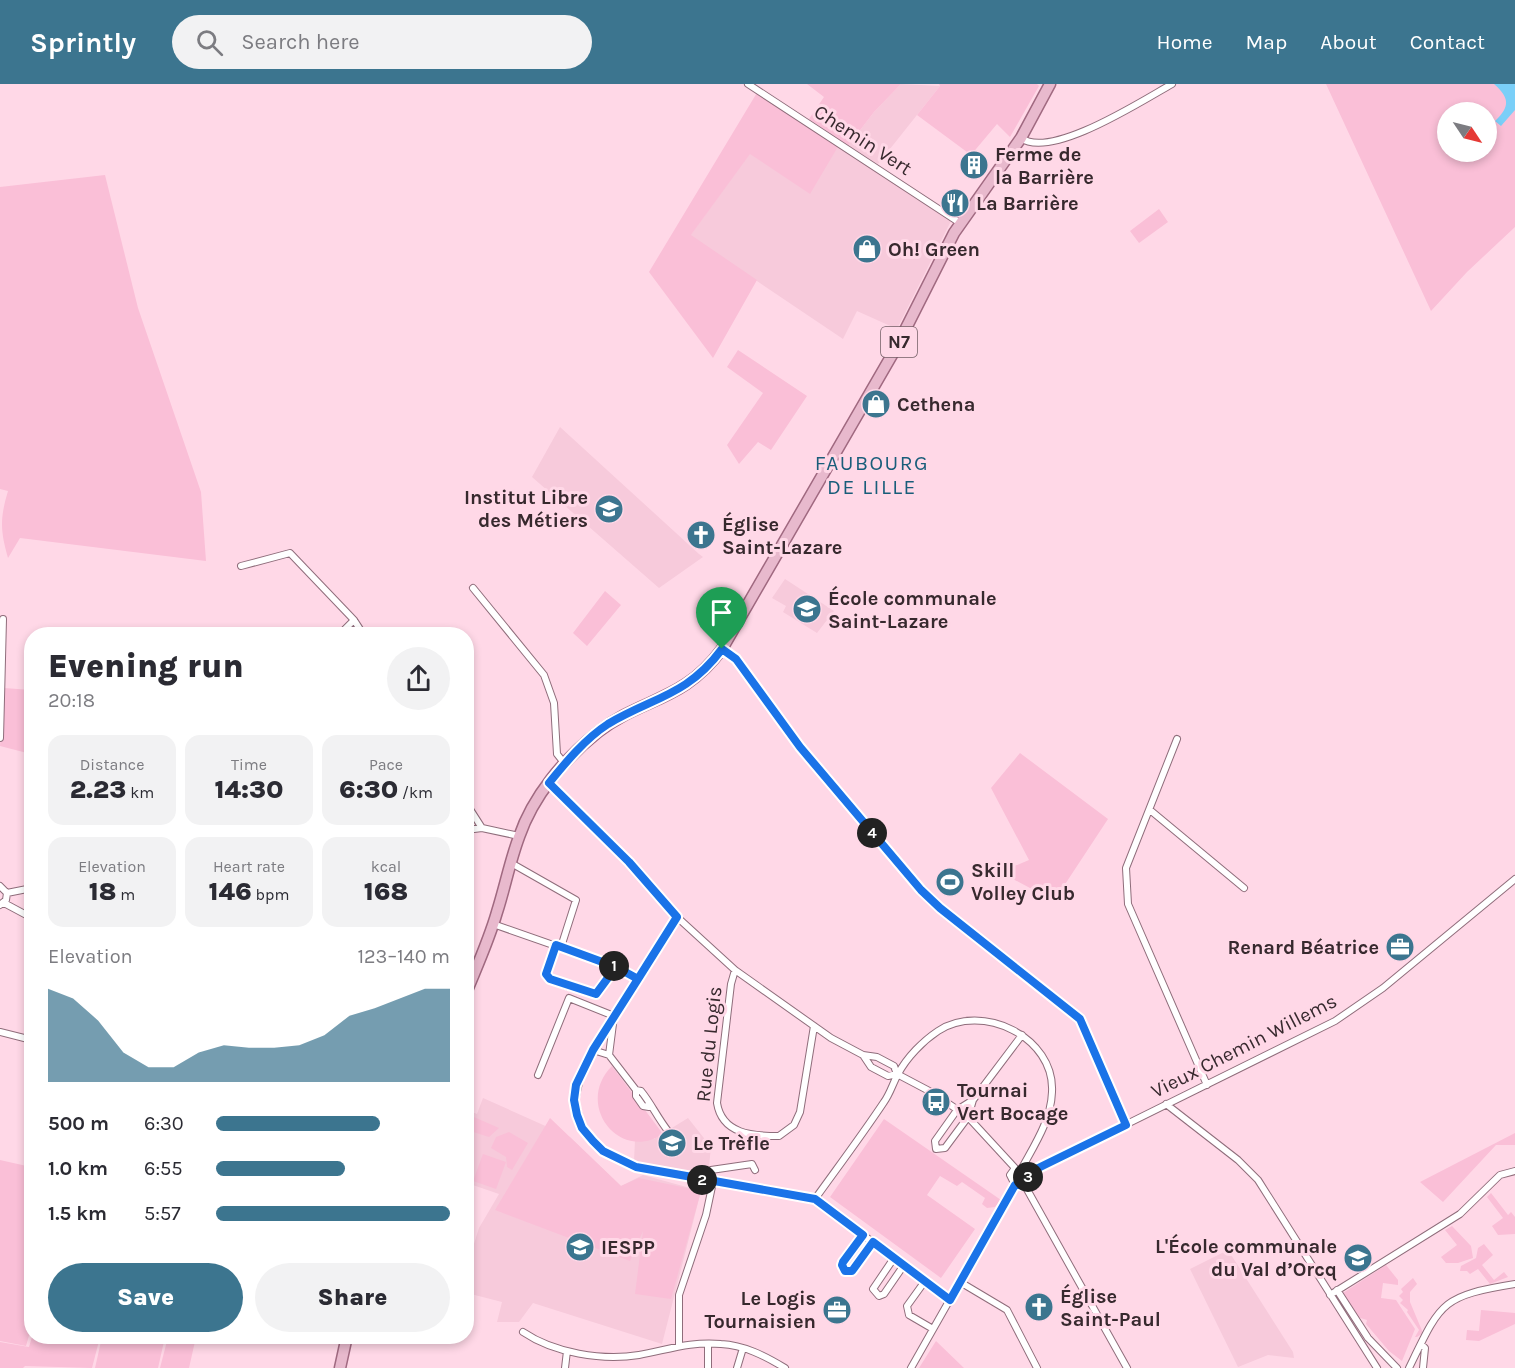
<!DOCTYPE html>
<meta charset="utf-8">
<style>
:root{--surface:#fff;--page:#f2f2f3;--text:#2b2b33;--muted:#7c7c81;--accent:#3c758f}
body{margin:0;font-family:Karla,sans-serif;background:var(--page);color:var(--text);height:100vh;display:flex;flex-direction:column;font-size:22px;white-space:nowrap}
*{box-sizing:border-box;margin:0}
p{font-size:20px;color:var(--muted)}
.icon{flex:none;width:33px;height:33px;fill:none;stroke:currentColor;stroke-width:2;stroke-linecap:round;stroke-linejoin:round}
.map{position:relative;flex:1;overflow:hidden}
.details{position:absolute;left:24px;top:543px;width:450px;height:717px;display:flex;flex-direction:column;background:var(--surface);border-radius:24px;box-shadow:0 3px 9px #0003}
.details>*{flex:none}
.needle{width:39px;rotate:125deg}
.fabs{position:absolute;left:1437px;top:18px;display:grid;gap:12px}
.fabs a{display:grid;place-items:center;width:60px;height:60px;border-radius:50%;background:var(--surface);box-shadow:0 3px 9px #0003;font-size:30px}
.pin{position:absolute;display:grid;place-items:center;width:51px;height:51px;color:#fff;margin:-62px -26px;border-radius:50% 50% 50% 0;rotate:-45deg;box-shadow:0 0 6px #0007}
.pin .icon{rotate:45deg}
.km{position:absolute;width:30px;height:30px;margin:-15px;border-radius:50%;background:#222;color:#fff;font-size:16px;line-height:30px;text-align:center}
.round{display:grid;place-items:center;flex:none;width:63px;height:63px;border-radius:32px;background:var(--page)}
.overview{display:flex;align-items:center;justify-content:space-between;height:102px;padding:0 24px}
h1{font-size:33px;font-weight:800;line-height:45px}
.metrics{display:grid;grid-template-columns:repeat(3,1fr);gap:9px;height:102px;padding:6px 24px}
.metrics div{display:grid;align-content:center;border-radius:15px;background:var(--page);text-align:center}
.metrics b{font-size:26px;font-weight:800}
.metrics small{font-size:16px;font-weight:400}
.metrics p{font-size:16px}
.chart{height:168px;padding:12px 24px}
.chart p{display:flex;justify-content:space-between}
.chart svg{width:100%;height:108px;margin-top:6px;fill:var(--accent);opacity:.7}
.button{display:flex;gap:12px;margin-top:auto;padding:12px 24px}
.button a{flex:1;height:69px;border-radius:36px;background:var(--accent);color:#fff;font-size:24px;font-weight:800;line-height:69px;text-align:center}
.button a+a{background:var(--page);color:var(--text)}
ul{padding:0 24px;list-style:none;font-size:20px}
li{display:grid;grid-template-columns:96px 72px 1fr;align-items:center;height:45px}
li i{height:15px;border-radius:8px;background:var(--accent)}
header{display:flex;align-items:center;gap:36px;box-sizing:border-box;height:84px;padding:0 30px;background:var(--accent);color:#fff}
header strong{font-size:28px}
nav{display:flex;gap:33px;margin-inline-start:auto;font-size:21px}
.search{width:420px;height:54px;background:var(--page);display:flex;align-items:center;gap:15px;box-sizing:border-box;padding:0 21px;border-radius:33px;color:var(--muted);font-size:22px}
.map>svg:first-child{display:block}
.built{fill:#f7cadb}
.green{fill:#fabfd7;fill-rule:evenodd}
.water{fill:#7acff8}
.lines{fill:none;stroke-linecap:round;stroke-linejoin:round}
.street-casing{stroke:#8f6d7b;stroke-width:8}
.primary-casing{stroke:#a06980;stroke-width:13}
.street{stroke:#fff;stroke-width:6}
.primary{stroke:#e8b9cd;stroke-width:10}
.route-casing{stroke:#fff;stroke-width:12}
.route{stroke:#1a73e8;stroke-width:8}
.labels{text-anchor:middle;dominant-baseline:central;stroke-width:6;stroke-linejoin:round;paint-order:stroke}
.shield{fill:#ffd8e7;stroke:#735e66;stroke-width:1.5}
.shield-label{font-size:18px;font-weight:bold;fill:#37292e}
.street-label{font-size:20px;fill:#37292e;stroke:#ffd8e7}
.poi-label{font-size:20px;font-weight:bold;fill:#37292e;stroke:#ffd8e7;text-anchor:start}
.neighbourhood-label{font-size:21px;letter-spacing:1.5px;fill:#195d7a;stroke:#ffd8e7}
</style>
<header>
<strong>Sprintly</strong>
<div class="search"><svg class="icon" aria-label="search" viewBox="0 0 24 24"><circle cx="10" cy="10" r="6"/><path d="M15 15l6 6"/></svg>Search here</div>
<nav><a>Home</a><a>Map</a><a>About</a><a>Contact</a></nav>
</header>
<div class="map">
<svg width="1515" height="1284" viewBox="0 0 1515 1284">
<rect width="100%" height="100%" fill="#ffd8e7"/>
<!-- built -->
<path class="built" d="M 901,0 L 940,2 L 878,80 L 848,62 L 874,28 Z
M 839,61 L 951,137 L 897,245 L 857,227 L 843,255 L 690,152 L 750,69 Z
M 560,343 L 699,470 L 703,473 L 659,504 L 532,393 Z
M 785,495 L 834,527 L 817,549 L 783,528 L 786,522 L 772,514 Z
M 483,1014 L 570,1053 L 621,1102 L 643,1091 L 701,1107 L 662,1260 L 533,1219 L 519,1238 L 497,1238 L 502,1218 L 467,1209 L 467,1182 L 479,1144 L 499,1110 L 467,1099 L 467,1026 L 477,1030 Z
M 688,1034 L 711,1063 L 709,1082 L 698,1088 L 687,1088 L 634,1077 L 635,1056 L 654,1055 Z
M 1228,1166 L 1293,1268 L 1294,1274 L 1268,1271 L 1238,1283 L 1190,1185 Z"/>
<!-- green -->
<path class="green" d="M 807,0 L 901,0 L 874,28 L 848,62 L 809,35 L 824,13 Z
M 939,0 L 1037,0 L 1039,2 L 1010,53 L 997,40 L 971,71 L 917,31 L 940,2 Z
M 1326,0 L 1515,0 L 1515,143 L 1467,188 L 1431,227 ZM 1448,28 L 1486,28 L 1486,68 L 1448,68 Z
M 758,7 L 839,61 L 810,110 L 750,70 L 691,151 L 757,196 L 713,274 L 649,188 Z
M 105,91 L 138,224 L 201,408 L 206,477 L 20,454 L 8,474 C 0,446 0,434 8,407 L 0,405 L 0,103 Z
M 1159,125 L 1168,138 L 1139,159 L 1130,147 Z
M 738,266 L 807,312 L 771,366 L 758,358 L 739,380 L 727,361 L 763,309 L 727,283 Z
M 605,507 L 621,521 L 587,562 L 573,549 Z
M 4,604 L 31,606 L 31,670 L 0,662 Z
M 1020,669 L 1108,735 L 1054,817 L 1000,788 L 1029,776 L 991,704 Z
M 612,982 L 663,1050 C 619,1079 574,1020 612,982 Z
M 467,1030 L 499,1044 L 489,1053 L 467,1046 Z
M 550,1034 L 621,1102 L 639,1094 L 701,1107 L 671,1215 L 635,1210 L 643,1147 L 630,1177 L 495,1126 Z
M 884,1035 L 1001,1116 L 995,1123 L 987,1124 L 982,1120 L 985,1114 L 962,1098 L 957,1102 L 940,1092 L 927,1111 L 975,1145 L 941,1194 L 830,1113 Z
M 509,1048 L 528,1059 L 512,1086 L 507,1083 L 506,1073 L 491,1064 L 496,1053 Z
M 1515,1049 L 1515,1061 L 1496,1061 L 1443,1118 L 1420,1098 Z
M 483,1070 L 506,1078 L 496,1105 L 473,1097 Z
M 0,1076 L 31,1083 L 32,1241 L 26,1262 L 0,1257 Z
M 1491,1109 L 1508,1131 L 1511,1128 L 1515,1133 L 1515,1150 L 1498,1151 L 1492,1142 L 1503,1134 L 1487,1113 Z
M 1452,1142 L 1471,1162 L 1473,1174 L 1458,1179 L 1446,1179 L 1441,1173 L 1457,1161 L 1445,1146 Z
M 1484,1160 L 1493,1171 L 1482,1181 L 1494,1196 L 1504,1188 L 1508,1193 L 1490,1200 L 1478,1185 L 1470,1190 L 1467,1187 L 1460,1187 L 1461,1182 L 1476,1174 L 1478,1164 Z
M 1386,1181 L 1398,1196 L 1398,1201 L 1383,1199 L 1381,1214 L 1396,1216 L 1415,1245 L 1402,1277 L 1389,1267 L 1366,1240 L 1367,1236 L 1357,1233 L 1343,1209 Z
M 1413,1194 L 1417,1200 L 1410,1208 L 1410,1218 L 1423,1249 L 1417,1253 L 1415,1253 L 1419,1246 L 1407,1228 L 1408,1226 L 1400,1219 L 1403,1216 L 1399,1212 L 1403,1208 L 1401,1205 Z
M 1481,1226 L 1515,1229 L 1515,1240 L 1479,1257 L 1466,1256 L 1467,1246 L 1479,1247 Z
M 32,1253 L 100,1253 L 92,1284 L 25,1282 L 23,1284 L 0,1284 L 0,1258 L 29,1263 Z
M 102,1253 L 165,1253 L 158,1284 L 95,1284 Z
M 168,1253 L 196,1253 L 189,1284 L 160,1284 Z
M 936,1257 L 964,1284 L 919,1284 Z"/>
<!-- water -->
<path class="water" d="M 1494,0 L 1515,0 L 1515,26 L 1501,42 L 1495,37 C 1510,23 1510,14 1494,0 Z"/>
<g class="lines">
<!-- street casing -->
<g class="street-casing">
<path id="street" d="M 748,0 L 960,139
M 1021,54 C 1051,76 1143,16 1172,0
M 241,482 L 290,469 L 354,536 L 363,550
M 473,504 L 544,591 L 554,619 L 557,670 L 565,680
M 340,550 L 354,536
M 722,565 L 736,575 L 800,663 L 920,806 L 940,824 L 1081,935 L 1126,1041
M 0,654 L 3,535
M 1177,655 L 1126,784 L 1128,820 L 1207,1001
M 549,699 L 629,778 L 677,833 L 735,886 L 831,954 L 863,971 L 877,973 L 894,982 L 897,990
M 466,719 L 482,744
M 1150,726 L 1244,804
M 466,746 L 482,744 L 519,752
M 511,779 L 576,816 L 561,863
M 0,802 L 7,809
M 7,809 L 32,804
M 4,819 L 32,834
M 0,821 L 6,816 L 7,809
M 677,833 L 582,986 L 575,1016 L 582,1045 L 603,1067 L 636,1083 L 815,1115 L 950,1216
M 493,840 L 616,883 L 638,895
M 556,861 L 546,890 C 557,902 581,906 596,910 L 616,883
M 735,886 L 731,900 L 717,1019 C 722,1050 752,1052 779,1052 L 794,1041 L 800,1028 L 814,942
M 0,948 L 32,956
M 609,971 L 636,1006 L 636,1012 L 643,1022 L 649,1023
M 863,971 L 871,983 L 888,992 L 897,990 L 933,1009 L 968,1033 L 1015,1084
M 538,991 L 569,914 L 614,932 L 609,971 L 593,966
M 636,1006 L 641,1007 C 651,1019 657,1033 668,1047
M 973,1016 L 968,1033 L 945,1064 L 936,1065 L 935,1057 L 957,1026 Z
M 973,1016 L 1022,951
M 1166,1020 L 1238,1076 L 1258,1096 L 1377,1284
M 1028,1089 L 1335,937 L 1383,904 L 1515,795
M 703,1096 L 711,1086 L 752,1080 L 755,1086
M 1024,1100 L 1127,1284
M 1015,1101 L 1010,1091 L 1015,1084
M 815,1115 C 838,1083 862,1051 884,1018 C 890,1010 893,999 898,990 C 907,973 923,957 938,947 C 982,918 1055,953 1052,1008 C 1051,1036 1035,1060 1022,1084
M 863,1151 L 843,1178 L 842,1181 L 845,1187 L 852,1187 L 873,1158
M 894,1174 L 873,1205 L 879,1212 L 884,1210 L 904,1181
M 925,1197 L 907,1222 L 909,1231 L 933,1245
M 960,1198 L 1007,1226 L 1037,1284
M 1337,1206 L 1368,1254 L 1397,1284
M 1330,1211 L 1460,1130 L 1500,1091 L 1515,1087
M 523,1248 C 554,1269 602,1277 639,1271 C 667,1266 691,1257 721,1260 C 744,1261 765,1272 785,1284
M 1421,1260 L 1425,1264 L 1423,1284
M 679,1261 L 679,1211 L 706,1131 L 713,1098
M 565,1284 L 567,1267
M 708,1284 L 708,1260
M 737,1284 L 743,1264
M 911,1284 L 1015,1101
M 1409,1284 C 1441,1218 1441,1212 1515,1200"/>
</g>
<!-- primary casing -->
<g class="primary-casing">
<path id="primary" d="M 466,909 C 477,882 489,856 497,828 C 505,803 510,777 519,753 C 533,712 564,675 598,648 C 643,613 683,618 722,565 L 896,264 L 954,149 L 1021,54 L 1050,0
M 340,1284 L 347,1252"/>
</g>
<!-- street -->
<use href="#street" class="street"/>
<!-- primary -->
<use href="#primary" class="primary"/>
</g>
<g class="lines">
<!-- route casing -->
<g class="route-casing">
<path id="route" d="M 722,565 C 687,612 653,613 608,640 C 585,655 566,678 549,699 L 629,778 L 677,833 L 638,895 L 616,883 L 556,861 L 546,890 L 550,895 L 596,910 L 616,883 L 638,895 L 593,966 L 576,1001 L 574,1016 L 577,1031 L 582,1044 L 593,1057 L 603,1067 L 636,1083 L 815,1115 L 863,1151 L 843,1178 L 842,1181 L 845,1187 L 852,1187 L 873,1158 L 950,1216 L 1015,1101 L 1024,1101 L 1028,1089 L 1126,1041 L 1080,935 L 940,824 L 921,806 L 800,663 L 736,575 L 722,565"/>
</g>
<!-- route -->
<use href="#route" class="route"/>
</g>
<!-- icons -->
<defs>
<g id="building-disc" transform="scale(1.5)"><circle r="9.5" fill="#3c758f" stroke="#ffd8e7"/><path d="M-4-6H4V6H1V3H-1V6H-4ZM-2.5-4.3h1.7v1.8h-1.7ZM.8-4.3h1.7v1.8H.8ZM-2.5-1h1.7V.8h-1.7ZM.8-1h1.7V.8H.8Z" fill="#fff"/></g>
<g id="restaurant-disc" transform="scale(1.5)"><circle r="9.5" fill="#3c758f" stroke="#ffd8e7"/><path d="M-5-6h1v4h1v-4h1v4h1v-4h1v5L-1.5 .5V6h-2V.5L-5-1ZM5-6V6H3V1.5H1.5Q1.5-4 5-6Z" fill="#fff"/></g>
<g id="shop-disc" transform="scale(1.5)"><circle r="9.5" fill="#3c758f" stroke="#ffd8e7"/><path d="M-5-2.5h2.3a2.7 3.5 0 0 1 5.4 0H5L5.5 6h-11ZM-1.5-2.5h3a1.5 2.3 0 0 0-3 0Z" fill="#fff"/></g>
<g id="school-disc" transform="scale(1.5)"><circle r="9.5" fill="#3c758f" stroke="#ffd8e7"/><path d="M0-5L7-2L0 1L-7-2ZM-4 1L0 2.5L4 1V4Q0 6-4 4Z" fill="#fff"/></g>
<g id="church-disc" transform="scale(1.5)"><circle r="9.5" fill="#3c758f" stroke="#ffd8e7"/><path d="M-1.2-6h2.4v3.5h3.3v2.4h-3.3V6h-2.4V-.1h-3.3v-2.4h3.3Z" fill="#fff"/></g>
<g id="stadium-disc" transform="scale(1.5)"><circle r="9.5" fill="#3c758f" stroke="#ffd8e7"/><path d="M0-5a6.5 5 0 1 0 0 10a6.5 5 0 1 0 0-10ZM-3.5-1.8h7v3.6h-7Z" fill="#fff"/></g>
<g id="office-disc" transform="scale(1.5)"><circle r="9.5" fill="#3c758f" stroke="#ffd8e7"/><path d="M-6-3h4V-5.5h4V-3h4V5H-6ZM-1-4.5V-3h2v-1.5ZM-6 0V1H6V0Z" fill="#fff"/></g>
<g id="bus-disc" transform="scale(1.5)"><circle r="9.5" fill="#3c758f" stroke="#ffd8e7"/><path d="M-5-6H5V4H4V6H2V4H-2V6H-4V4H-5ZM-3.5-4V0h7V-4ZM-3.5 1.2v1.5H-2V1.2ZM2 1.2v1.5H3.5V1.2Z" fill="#fff"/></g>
</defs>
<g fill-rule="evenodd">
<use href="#building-disc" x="974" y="81"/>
<use href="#restaurant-disc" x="955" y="119"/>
<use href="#shop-disc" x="867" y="165"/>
<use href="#shop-disc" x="876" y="320"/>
<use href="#school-disc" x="609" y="425"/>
<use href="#church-disc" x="701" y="451"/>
<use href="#school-disc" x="807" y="525"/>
<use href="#stadium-disc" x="950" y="798"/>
<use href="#office-disc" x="1400" y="863"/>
<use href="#bus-disc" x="936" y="1018"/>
<use href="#school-disc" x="672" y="1059"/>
<use href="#school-disc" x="580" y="1163"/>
<use href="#school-disc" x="1358" y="1174"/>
<use href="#church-disc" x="1039" y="1223"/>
<use href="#office-disc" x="837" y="1226"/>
</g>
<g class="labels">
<!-- shield labels -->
<rect class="shield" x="881" y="243" width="36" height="30" rx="4.5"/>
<g class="shield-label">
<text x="899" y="258">N7</text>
</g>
<!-- street labels -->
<g class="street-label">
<text transform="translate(863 56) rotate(33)">Chemin Vert</text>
<text transform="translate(709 960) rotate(-84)">Rue du Logis</text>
<text transform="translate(1244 962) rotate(-27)">Vieux Chemin Willems</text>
</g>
<!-- poi labels -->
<g class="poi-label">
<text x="995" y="70">Ferme de<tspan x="995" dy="23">la Barrière</tspan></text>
<text x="976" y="119">La Barrière</text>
<text x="888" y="165">Oh! Green</text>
<text x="897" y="320">Cethena</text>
<text x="588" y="413" text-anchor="end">Institut Libre<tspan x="588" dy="23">des Métiers</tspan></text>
<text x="722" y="440">Église<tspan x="722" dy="23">Saint-Lazare</tspan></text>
<text x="828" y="514">École communale<tspan x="828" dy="23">Saint-Lazare</tspan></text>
<text x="971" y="786">Skill<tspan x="971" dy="23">Volley Club</tspan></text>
<text x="1379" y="863" text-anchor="end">Renard Béatrice</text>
<text x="957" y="1006">Tournai<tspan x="957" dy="23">Vert Bocage</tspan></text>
<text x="693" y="1059">Le Trèfle</text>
<text x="1337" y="1162" text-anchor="end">L'École communale<tspan x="1337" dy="23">du Val d’Orcq</tspan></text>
<text x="601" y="1163">IESPP</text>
<text x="1060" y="1212">Église<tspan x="1060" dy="23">Saint-Paul</tspan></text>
<text x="816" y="1214" text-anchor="end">Le Logis<tspan x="816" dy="23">Tournaisien</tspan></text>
</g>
<!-- neighbourhood labels -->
<g class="neighbourhood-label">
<text x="872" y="379">FAUBOURG<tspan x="872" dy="24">DE LILLE</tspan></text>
</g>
</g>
</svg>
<div class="fabs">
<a><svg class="needle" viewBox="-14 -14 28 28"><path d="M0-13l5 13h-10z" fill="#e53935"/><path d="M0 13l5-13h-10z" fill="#7c7c81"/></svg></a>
</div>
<div class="pin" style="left:722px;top:565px;background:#1e9e55"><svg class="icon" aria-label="arrive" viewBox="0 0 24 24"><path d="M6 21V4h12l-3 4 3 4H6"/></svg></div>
<b class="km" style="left:614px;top:882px">1</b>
<b class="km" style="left:702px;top:1096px">2</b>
<b class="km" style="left:1028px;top:1093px">3</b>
<b class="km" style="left:872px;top:749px">4</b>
<section class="details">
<div class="overview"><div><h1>Evening run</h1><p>20:18</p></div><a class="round"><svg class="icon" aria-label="share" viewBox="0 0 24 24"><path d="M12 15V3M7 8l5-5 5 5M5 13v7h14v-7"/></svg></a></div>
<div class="metrics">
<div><p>Distance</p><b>2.23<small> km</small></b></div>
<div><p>Time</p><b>14:30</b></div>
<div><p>Pace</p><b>6:30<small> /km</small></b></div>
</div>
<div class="metrics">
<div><p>Elevation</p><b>18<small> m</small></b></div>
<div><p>Heart rate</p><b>146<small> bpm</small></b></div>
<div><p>kcal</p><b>168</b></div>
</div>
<div class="chart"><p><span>Elevation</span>123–140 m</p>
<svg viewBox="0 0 160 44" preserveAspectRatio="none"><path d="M0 44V6L10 10L20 19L30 32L40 38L50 38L60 32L70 29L80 30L90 30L100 29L110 25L120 17L130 14L140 10L150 6L160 6V44z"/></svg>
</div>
<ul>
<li><b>500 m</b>6:30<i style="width:70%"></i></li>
<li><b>1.0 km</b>6:55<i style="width:55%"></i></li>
<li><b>1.5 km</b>5:57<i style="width:100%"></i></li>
</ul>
<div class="button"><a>Save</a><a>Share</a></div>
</section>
</div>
